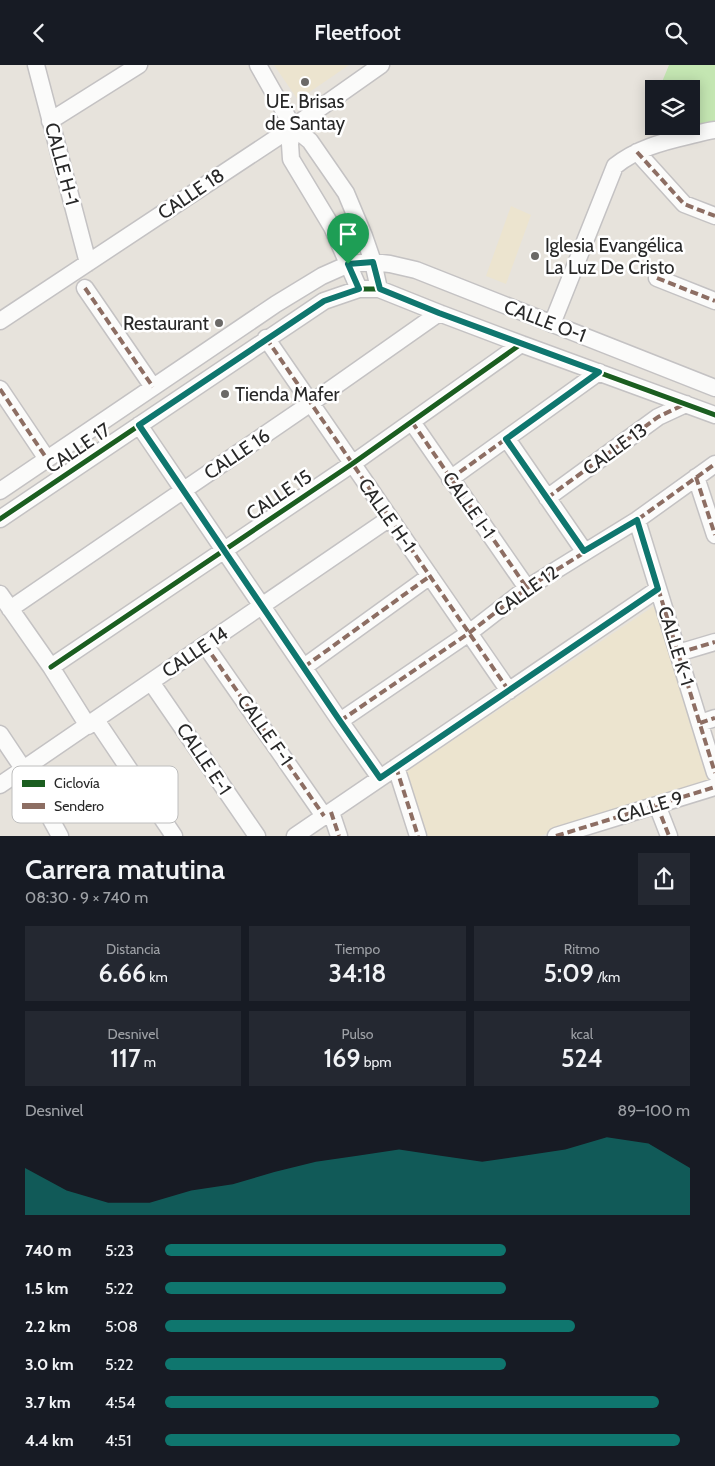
<!DOCTYPE html>
<html lang="es">
<meta charset="utf-8">
<style>
:root{--surface:#171b24;--page:#242831;--text:#f1f3f6;--muted:#9ea1a6;--accent:#0f766e}
body{margin:0;font-family:Cabin,sans-serif;background:var(--page);color:var(--text);height:100vh;display:flex;flex-direction:column;font-size:19px;white-space:nowrap}
*{box-sizing:border-box;margin:0}
p{font-size:16px;color:var(--muted)}
.icon{flex:none;width:28px;height:28px;fill:none;stroke:currentColor;stroke-width:2;stroke-linecap:round;stroke-linejoin:round}
.map{position:relative;height:771px;overflow:hidden}
.side{display:flex;flex-direction:column;background:var(--surface);flex:1}
.side>*{flex:none}
.fabs{position:absolute;left:645px;top:15px;display:grid;gap:10px}
.fabs a{display:grid;place-items:center;width:55px;height:55px;border-radius:0px;background:var(--surface);box-shadow:0 2px 12px #0003;font-size:25px}
.pin{position:absolute;display:grid;place-items:center;width:42px;height:42px;color:#fff;margin:-51px -21px;border-radius:50% 50% 50% 0;rotate:-45deg;box-shadow:0 0 5px #0007}
.pin .icon{rotate:45deg}
.round{display:grid;place-items:center;flex:none;width:52px;height:52px;border-radius:0px;background:var(--page)}
.headline{display:flex;align-items:center;justify-content:space-between;height:85px;padding:0 25px}
h1{font-size:28px;font-weight:600;line-height:38px}
.metrics{display:grid;grid-template-columns:repeat(3,1fr);gap:8px;height:85px;padding:5px 25px}
.metrics div{display:grid;align-content:center;border-radius:0px;background:var(--page);text-align:center}
.metrics b{font-size:25px;font-weight:600}
.metrics small{font-size:14px;font-weight:400}
.metrics p{font-size:14px}
.chart{height:140px;padding:10px 25px}
.chart p{display:flex;justify-content:space-between}
.chart svg{width:100%;height:90px;margin-top:5px;fill:var(--accent);opacity:.7}
ul{padding:0 25px;list-style:none;font-size:16px}
li{display:grid;grid-template-columns:80px 60px 1fr;align-items:center;height:38px}
li i{height:12px;border-radius:6px;background:var(--accent)}
header{display:flex;justify-content:space-between;align-items:center;height:65px;padding:0 25px;background:var(--surface);font-size:22px;font-weight:600}
.map>svg:first-child{display:block}
.education{fill:#ece4cf}
.green{fill:#c4e6b2}
.lines{fill:none;stroke-linecap:round;stroke-linejoin:round}
.minor-casing{stroke:#c4c2c3;stroke-width:19}
.minor{stroke:#fbfbfa;stroke-width:16}
.quiet{stroke:#8d6e63;stroke-width:4;stroke-dasharray:8 4;stroke-linecap:butt}
.cycleway-casing{stroke:#fff;stroke-width:8}
.cycleway{stroke:#1b5e20;stroke-width:5}
.route-casing{stroke:#fff;stroke-width:10}
.route{stroke:#0f766e;stroke-width:6}
.poi-dot{fill:#6b6967;stroke:#fff;stroke-width:2}
.labels{text-anchor:middle;dominant-baseline:central;stroke-width:5;stroke-linejoin:round;paint-order:stroke}
.poi-label{font-size:19px;fill:#282828;stroke:#fff;text-anchor:start}
.street-label{font-size:19px;fill:#282828;stroke:#fff}
.key{fill:#fff;stroke:#bebebe;stroke-width:1}
.key-label{font-size:14px;fill:#282828}
</style>
<header><svg class="icon" aria-label="back" viewBox="0 0 24 24"><path d="M15 5l-7 7 7 7"/></svg>Fleetfoot<svg class="icon" aria-label="search" viewBox="0 0 24 24"><circle cx="10" cy="10" r="6"/><path d="M15 15l6 6"/></svg></header>
<div class="map">
<svg width="715" height="771" viewBox="0 0 715 771">
<rect width="100%" height="100%" fill="#e7e3dc"/>
<!-- education -->
<path class="education" d="M 274,0 L 349,0 L 298,35 Z
M 511,141 L 531,150 L 506,219 L 486,211 Z
M 657,539 L 713,717 L 540,771 L 427,771 L 404,708 Z"/>
<!-- green -->
<path class="green" d="M 669,0 L 715,0 L 715,62 L 683,64 L 675,61 L 691,61 L 691,24 L 659,24 Z"/>
<g class="lines">
<!-- minor casing -->
<g class="minor-casing">
<path id="minor" d="M 36,0 L 88,198
M 258,0 L 293,62 L 310,76 L 346,128 L 364,171 L 373,197 L 379,224
M 50,56 L 139,0
M 293,62 L 290,79 L 291,94 L 332,162 L 359,224
M 637,87 L 684,139 L 715,151
M 657,213 L 715,236
M 85,223 L 153,322
M 0,256 L 293,62 L 381,0
M 552,259 L 615,101 C 636,84 662,77 688,71 C 697,69 706,66 715,65
M 266,273 L 509,626
M 0,324 L 47,394
M 412,357 L 527,523
M 139,360 L 340,656 L 380,713
M 507,374 L 584,486
M 696,412 L 715,470
M 450,414 L 599,307
M 0,426 L 276,239 L 322,211 L 349,199 L 373,197 L 390,199 L 416,205 L 715,323
M 547,433 L 658,352 L 686,339
M 0,454 L 324,236 L 359,224 L 379,224 L 439,248 L 521,279 L 715,350
M 637,455 L 715,708
M 0,529 L 51,602 L 88,661
M 10,544 L 311,338 L 439,248
M 205,580 L 324,751
M 678,588 L 715,577
M 51,602 L 352,399 L 521,279
M 304,602 L 430,511
M 151,617 L 257,771
M 96,655 L 174,771
M 340,656 L 469,568 L 527,523 L 637,455 L 715,399
M 700,658 L 715,653
M 0,669 L 24,705 L 60,771
M 396,702 L 418,771
M 0,720 L 390,453
M 657,740 L 669,771
M 331,747 L 339,771
M 295,771 L 658,524
M 556,771 L 715,722"/>
</g>
<!-- minor -->
<use href="#minor" class="minor"/>
<!-- quiet -->
<path class="quiet" d="M 637,87 L 684,139 L 715,151
M 657,213 L 715,236
M 85,223 L 153,322
M 266,273 L 509,626
M 0,324 L 47,394
M 412,357 L 527,523
M 139,360 L 340,656 L 380,713
M 507,374 L 584,486
M 696,412 L 715,470
M 450,414 L 599,307
M 547,433 L 658,352 L 685,339
M 637,455 L 715,708
M 205,580 L 324,751
M 678,588 L 715,577
M 304,602 L 430,511
M 340,656 L 469,568 L 527,523 L 637,455 L 715,399
M 700,658 L 715,653
M 396,702 L 418,771
M 657,740 L 669,771
M 331,747 L 339,771
M 556,771 L 715,722"/>
<!-- cycleway casing -->
<g class="cycleway-casing">
<path id="cycleway" d="M 0,454 L 324,236 L 359,224 L 379,224 L 439,248 L 521,279 L 715,350
M 51,602 L 352,399 L 521,279"/>
</g>
<!-- cycleway -->
<use href="#cycleway" class="cycleway"/>
</g>
<g class="lines">
<!-- route casing -->
<g class="route-casing">
<path id="route" d="M 373,197 L 380,224 L 439,248 L 599,307 L 506,374 L 584,486 L 637,455 L 658,524 L 380,713 L 340,656 L 139,360 L 324,236 L 359,224 L 348,199 Z"/>
</g>
<!-- route -->
<use href="#route" class="route"/>
</g>
<!-- markers -->
<g class="poi-dot">
<circle cx="305" cy="17" r="5"/>
<circle cx="535" cy="191" r="5"/>
<circle cx="219" cy="258" r="5"/>
<circle cx="225" cy="329" r="5"/>
</g>
<g class="labels">
<!-- poi labels -->
<g class="poi-label">
<text x="305" y="36" text-anchor="middle">UE. Brisas<tspan x="305" dy="22">de Santay</tspan></text>
<text x="545" y="180">Iglesia Evangélica<tspan x="545" dy="22">La Luz De Cristo</tspan></text>
<text x="209" y="258" text-anchor="end">Restaurant</text>
<text x="235" y="329">Tienda Mafer</text>
</g>
<!-- street labels -->
<g class="street-label">
<text transform="translate(62 99) rotate(75)">CALLE H-1</text>
<text transform="translate(191 129) rotate(-34)">CALLE 18</text>
<text transform="translate(545 256) rotate(21)">CALLE O-1</text>
<text transform="translate(78 383) rotate(-34)">CALLE 17</text>
<text transform="translate(615 384) rotate(-36)">CALLE 13</text>
<text transform="translate(237 389) rotate(-34)">CALLE 16</text>
<text transform="translate(279 430) rotate(-34)">CALLE 15</text>
<text transform="translate(469 440) rotate(55)">CALLE I-1</text>
<text transform="translate(387 450) rotate(55)">CALLE H-1</text>
<text transform="translate(526 526) rotate(-35)">CALLE 12</text>
<text transform="translate(676 581) rotate(73)">CALLE K-1</text>
<text transform="translate(195 587) rotate(-34)">CALLE 14</text>
<text transform="translate(265 665) rotate(55)">CALLE F-1</text>
<text transform="translate(204 694) rotate(56)">CALLE E-1</text>
<text transform="translate(650 742) rotate(-17)">CALLE 9</text>
</g>
</g>
<!-- legend -->
<rect x="12" y="701" width="166" height="57" rx="8" class="key"/>
<rect x="22" y="715" width="23" height="7" fill="#1b5e20"/>
<rect x="22" y="738" width="23" height="6" fill="#8d6e63"/>
<g class="key-label">
<text x="54" y="723">Ciclovía</text>
<text x="54" y="746">Sendero</text>
</g>
</svg>
<div class="fabs">
<a><svg class="icon" aria-label="layers" viewBox="0 0 24 24"><path d="M12 4l9 5-9 5-9-5zM3 14l9 5 9-5"/></svg></a>
</div>
<div class="pin" style="left:348px;top:199px;background:#1e9e55"><svg class="icon" aria-label="arrive" viewBox="0 0 24 24"><path d="M6 21V4h12l-3 4 3 4H6"/></svg></div>
</div>
<section class="side">
<div class="headline"><div><h1>Carrera matutina</h1><p>08:30 · 9 × 740 m</p></div><a class="round"><svg class="icon" aria-label="share" viewBox="0 0 24 24"><path d="M12 15V3M7 8l5-5 5 5M5 13v7h14v-7"/></svg></a></div>
<div class="metrics">
<div><p>Distancia</p><b>6.66<small> km</small></b></div>
<div><p>Tiempo</p><b>34:18</b></div>
<div><p>Ritmo</p><b>5:09<small> /km</small></b></div>
</div>
<div class="metrics">
<div><p>Desnivel</p><b>117<small> m</small></b></div>
<div><p>Pulso</p><b>169<small> bpm</small></b></div>
<div><p>kcal</p><b>524</b></div>
</div>
<div class="chart"><p><span>Desnivel</span>89–100 m</p>
<svg viewBox="0 0 160 44" preserveAspectRatio="none"><path d="M0 44V21L10 32L20 38L30 38L40 32L50 29L60 23L70 18L80 15L90 12L100 15L110 18L120 15L130 12L140 6L150 9L160 21V44z"/></svg>
</div>
<ul>
<li><b>740 m</b>5:23<i style="width:65%"></i></li>
<li><b>1.5 km</b>5:22<i style="width:65%"></i></li>
<li><b>2.2 km</b>5:08<i style="width:78%"></i></li>
<li><b>3.0 km</b>5:22<i style="width:65%"></i></li>
<li><b>3.7 km</b>4:54<i style="width:94%"></i></li>
<li><b>4.4 km</b>4:51<i style="width:98%"></i></li>
</ul>
</section>
